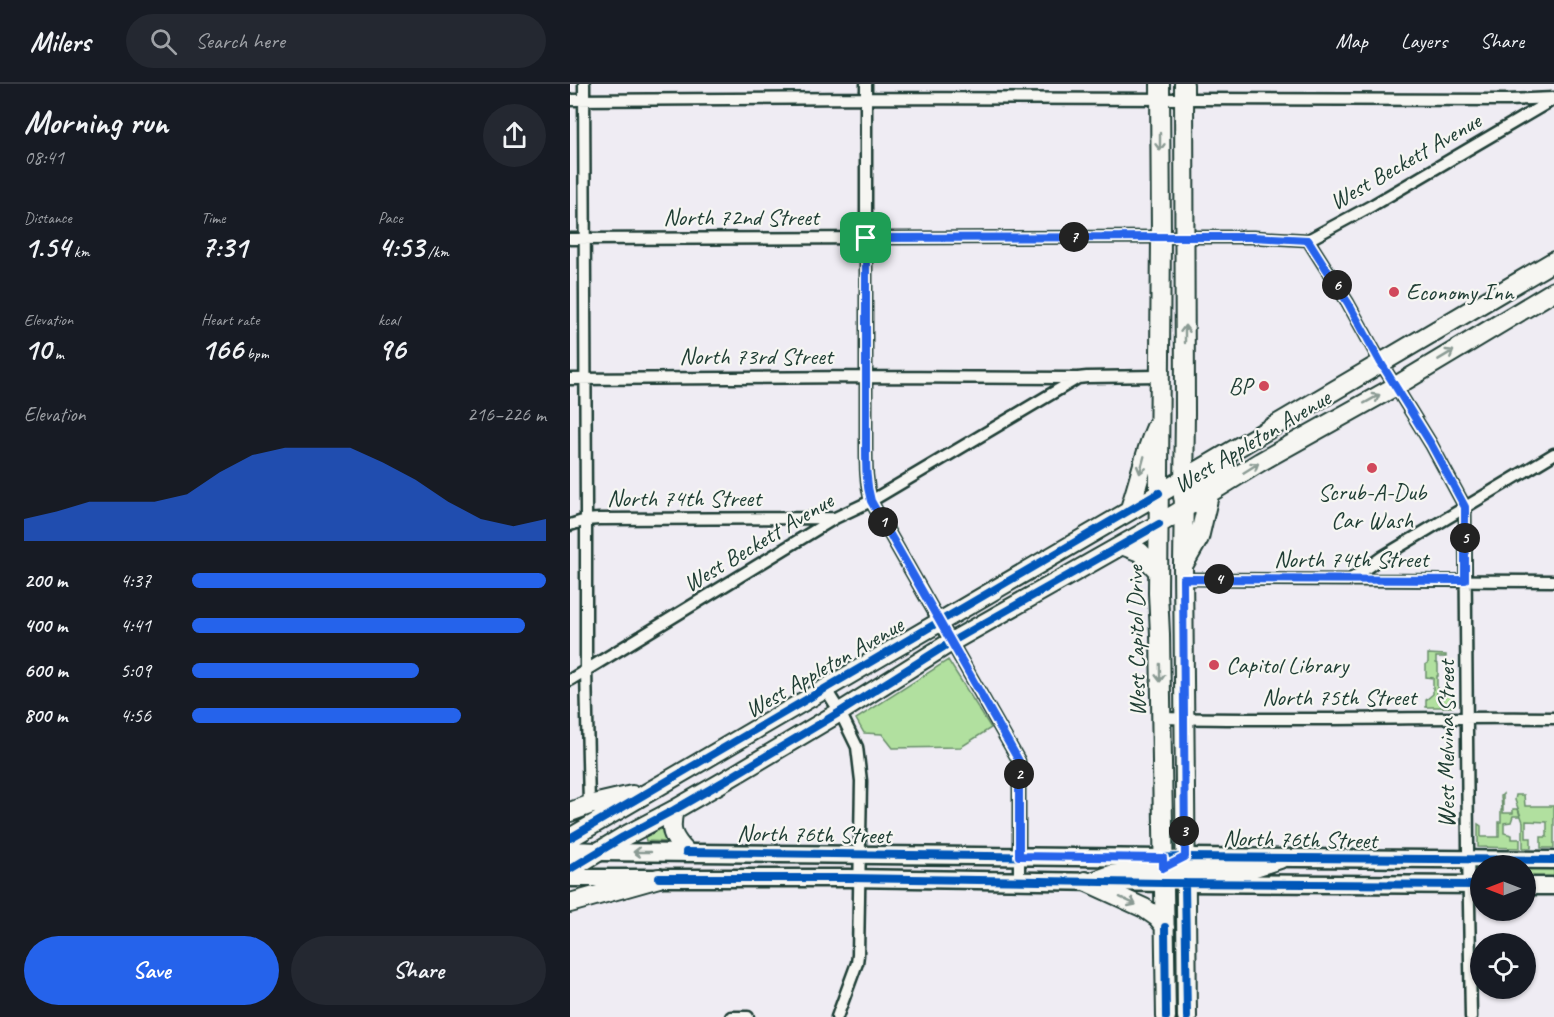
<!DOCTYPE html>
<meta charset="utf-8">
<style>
:root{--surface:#171b24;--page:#242831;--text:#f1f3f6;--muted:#9ea1a6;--line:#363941;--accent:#2563eb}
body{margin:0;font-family:Caveat,sans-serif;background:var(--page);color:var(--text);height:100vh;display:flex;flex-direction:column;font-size:22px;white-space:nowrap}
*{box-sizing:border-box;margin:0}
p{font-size:20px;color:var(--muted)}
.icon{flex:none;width:33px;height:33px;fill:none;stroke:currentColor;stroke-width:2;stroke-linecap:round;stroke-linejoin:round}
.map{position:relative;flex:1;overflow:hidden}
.details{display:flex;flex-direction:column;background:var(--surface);width:570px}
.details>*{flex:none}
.needle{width:39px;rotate:270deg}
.tools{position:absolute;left:900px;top:771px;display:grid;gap:12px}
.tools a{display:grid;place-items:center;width:66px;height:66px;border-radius:50%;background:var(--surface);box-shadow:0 2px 4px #0004;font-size:30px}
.pin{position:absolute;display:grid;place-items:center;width:51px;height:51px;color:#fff;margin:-26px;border-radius:12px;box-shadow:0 3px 9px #0006}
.km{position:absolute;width:30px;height:30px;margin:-15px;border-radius:50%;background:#222;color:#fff;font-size:16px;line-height:30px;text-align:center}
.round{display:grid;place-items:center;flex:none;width:63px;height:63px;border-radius:32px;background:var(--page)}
.headline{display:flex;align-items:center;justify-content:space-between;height:102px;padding:0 24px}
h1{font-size:33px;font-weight:700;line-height:45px}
.metrics{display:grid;grid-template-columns:repeat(3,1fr);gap:9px;height:102px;padding:6px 24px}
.metrics div{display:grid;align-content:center}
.metrics b{font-size:30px;font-weight:700}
.metrics small{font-size:16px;font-weight:400}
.metrics p{font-size:16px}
.chart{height:168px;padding:12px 24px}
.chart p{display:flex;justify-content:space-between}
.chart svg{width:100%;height:108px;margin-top:6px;fill:var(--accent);opacity:.7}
.cta{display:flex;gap:12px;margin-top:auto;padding:12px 24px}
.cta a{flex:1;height:69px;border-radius:36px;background:var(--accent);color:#fff;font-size:24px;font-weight:700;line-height:69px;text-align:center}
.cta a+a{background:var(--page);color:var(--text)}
ul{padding:0 24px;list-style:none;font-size:20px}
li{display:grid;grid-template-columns:96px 72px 1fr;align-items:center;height:45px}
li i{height:15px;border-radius:8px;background:var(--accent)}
header{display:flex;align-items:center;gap:36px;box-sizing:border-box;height:84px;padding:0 30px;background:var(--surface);border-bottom:2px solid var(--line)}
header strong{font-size:28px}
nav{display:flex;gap:33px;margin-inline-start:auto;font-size:21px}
.search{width:420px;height:54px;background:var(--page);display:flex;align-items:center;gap:15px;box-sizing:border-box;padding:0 21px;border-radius:33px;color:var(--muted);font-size:22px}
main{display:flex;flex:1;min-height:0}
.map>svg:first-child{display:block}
.green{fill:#b1e09f;stroke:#688e6a;stroke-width:1.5}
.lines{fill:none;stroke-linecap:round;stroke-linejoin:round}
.minor-casing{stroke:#1f3d34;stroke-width:15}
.secondary-casing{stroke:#1f3d34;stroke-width:21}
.primary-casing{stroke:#1f3d34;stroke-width:22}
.minor{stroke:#f6f6f2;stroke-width:10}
.secondary{stroke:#f6f6f2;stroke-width:16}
.primary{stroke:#f6f6f2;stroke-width:18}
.cycleway-casing{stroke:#f6f6f2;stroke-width:11}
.cycleway{stroke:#0057b8;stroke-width:8}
.oneway{stroke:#8a9a93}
.route-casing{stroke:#fff;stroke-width:12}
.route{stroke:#2563eb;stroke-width:8}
.poi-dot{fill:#d1495b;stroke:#f6f6f2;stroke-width:2}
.labels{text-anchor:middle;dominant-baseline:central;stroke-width:4.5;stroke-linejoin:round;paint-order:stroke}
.street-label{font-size:24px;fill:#1f3d34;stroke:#f6f6f2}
.poi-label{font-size:24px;fill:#1f3d34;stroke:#f6f6f2;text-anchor:start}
</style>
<header>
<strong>Milers</strong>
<div class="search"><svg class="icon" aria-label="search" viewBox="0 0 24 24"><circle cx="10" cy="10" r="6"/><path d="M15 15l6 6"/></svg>Search here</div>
<nav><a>Map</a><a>Layers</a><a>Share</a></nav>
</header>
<main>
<section class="details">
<div class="headline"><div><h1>Morning run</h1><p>08:41</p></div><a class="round"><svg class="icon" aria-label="share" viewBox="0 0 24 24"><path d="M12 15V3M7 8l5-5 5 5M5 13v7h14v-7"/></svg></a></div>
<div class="metrics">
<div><p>Distance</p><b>1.54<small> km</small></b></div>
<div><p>Time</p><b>7:31</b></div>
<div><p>Pace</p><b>4:53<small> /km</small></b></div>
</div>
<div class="metrics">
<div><p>Elevation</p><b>10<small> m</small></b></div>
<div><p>Heart rate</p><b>166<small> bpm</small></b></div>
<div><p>kcal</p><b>96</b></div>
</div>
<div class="chart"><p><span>Elevation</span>216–226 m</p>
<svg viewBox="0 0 160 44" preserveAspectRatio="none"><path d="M0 44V35L10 32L20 28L30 28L40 28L50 25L60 16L70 9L80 6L90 6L100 6L110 12L120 19L130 28L140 35L150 38L160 35V44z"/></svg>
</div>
<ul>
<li><b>200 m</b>4:37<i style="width:100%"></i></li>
<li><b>400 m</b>4:41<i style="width:94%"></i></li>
<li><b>600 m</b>5:09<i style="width:64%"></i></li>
<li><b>800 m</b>4:56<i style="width:76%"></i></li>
</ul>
<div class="cta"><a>Save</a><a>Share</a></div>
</section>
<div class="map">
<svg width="984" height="933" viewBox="0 0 984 933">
<rect width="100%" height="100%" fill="#efecf3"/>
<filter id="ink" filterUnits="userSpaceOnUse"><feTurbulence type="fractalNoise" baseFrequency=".0167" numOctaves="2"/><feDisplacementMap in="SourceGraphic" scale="12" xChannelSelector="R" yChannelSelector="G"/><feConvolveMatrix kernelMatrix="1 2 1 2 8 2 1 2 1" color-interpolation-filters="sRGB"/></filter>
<g filter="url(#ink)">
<!-- green -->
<path class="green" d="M 858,570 L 876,571 L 876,573 L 866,573 L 866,579 L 868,580 L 868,592 L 867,592 L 867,610 L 883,610 L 883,623 L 856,623 L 856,616 L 863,610 L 863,594 L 856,593 L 856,580 L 858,579 Z
M 378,576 L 421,644 L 391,663 L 323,664 L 312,650 L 294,649 L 286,635 Z
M 933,710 L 933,729 L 943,729 L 943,725 L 948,725 L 950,732 L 943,732 L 941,738 L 934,739 L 934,749 L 942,751 L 942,755 L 950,755 L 950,764 L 908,763 L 908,740 L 911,742 L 911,753 L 929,753 L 929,738 L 931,738 L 931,726 L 932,725 L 931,712 Z
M 946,711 L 954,711 L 955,722 L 984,722 L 984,764 L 971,764 L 971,753 L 977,753 L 977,738 L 956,737 L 956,754 L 961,754 L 961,764 L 953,764 L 953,738 L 945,716 Z
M 94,742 L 99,758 L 76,757 L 75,753 Z
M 956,785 L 984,785 L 984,794 L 956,794 Z"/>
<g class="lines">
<!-- minor casing -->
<g class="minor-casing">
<path id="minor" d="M 14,0 L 16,423 L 16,586 L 19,721
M 296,0 L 296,363 C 296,382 296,399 301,417 L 449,677 L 449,796
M 0,16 L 296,14 L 938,16 L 984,14
M 0,155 L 615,153 L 683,153 L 738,156
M 738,156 L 778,219 L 811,279 L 861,360 L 895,423 L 898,764 L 901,933
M 738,156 L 803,121 L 984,15
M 0,295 L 296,293 L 508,294 L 517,293 L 589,292
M 0,441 L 16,436 L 29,435 L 265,434
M 613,495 L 984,497
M 780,496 L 812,473 L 984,370
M 0,596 L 265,434 L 301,417 L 508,294
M 255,604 L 270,628 L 287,663 L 291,697 L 288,871 L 287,879 L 267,933
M 591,634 C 722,637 853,633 984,634
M 161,933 L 178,933"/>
</g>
<!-- secondary casing -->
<g class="secondary-casing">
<path id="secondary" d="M 28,768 L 593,774
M 615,773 L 984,776
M 0,794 L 278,794 L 594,799
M 615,799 L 910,801
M 956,802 L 984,802"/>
</g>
<!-- primary casing -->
<g class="primary-casing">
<path id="primary" d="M 590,0 L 591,153 L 588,509 L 590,550 L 596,933
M 614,0 L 615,329 L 613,482 L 617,933
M 613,413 L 651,387 L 656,377
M 559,427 C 569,399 574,370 586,343
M 552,461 L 570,468 L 588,487
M 614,480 L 629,454 L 639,411
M 104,726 C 99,746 102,753 116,768
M 0,728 L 19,721 L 62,711
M 0,754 L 604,401 L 984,177
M 0,767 L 28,768
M 0,785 L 53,753 L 104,726 L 156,696 L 270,628 L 381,558 L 589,440 L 690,378 L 826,302 L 984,207
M 606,792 L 615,787 L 682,784 L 710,775
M 515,797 L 574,824 L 587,833 L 595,843
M 524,797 L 541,791 L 593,784 L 602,779
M 0,819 L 89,794"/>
</g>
<!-- minor -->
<use href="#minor" class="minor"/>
<!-- secondary -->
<use href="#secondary" class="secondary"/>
<!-- primary -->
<use href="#primary" class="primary"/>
<!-- cycleway casing -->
<g class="cycleway-casing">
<path id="cycleway" d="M 0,754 L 589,409
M 116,768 L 578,774 L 615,773 L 984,776
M 0,785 L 53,753 L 104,726 L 156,696 L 270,628 L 381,558 L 589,440
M 89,794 L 278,794 L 594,799 L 910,801
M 615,799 L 617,933
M 595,843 L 596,933"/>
</g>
<!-- cycleway -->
<use href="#cycleway" class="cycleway"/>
</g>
<!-- one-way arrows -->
<defs><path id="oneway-shaft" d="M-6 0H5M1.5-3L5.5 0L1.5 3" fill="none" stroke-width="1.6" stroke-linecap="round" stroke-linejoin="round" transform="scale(1.5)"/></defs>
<g class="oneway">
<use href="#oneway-shaft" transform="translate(590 58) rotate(90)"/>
<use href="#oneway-shaft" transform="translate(615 250) rotate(-90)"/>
<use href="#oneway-shaft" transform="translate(876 271) rotate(-31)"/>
<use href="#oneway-shaft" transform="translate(802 315) rotate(-29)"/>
<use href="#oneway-shaft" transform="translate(572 381) rotate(105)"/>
<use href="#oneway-shaft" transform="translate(681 384) rotate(-32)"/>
<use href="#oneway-shaft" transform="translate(590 589) rotate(89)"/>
<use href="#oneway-shaft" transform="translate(72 768) rotate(-180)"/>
<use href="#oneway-shaft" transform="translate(558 817) rotate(25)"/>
</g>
</g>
<g class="lines" filter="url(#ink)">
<!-- route casing -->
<g class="route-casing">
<path id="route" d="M 615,153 L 683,153 L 738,156 L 778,219 L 811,279 L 861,360 L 895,423 L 895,496 L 613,495 L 615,773 L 593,784 L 593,774 L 449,772 L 449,677 L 301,417 C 296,399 296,382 296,363 L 296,154 Z"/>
</g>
<!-- route -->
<use href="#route" class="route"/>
</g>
<!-- markers -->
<g class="poi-dot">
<circle cx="824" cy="208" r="6"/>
<circle cx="694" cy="302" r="6"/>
<circle cx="802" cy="384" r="6"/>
<circle cx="644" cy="581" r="6"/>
</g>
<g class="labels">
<!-- street labels -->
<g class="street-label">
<text transform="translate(835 77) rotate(-30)">West Beckett Avenue</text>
<text x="171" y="133">North 72nd Street</text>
<text x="186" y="272">North 73rd Street</text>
<text transform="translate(682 357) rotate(-31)">West Appleton Avenue</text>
<text x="114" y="414">North 74th Street</text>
<text transform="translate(188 458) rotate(-31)">West Beckett Avenue</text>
<text x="781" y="475">North 74th Street</text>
<text transform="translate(566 557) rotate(-91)">West Capitol Drive</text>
<text transform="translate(254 583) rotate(-30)">West Appleton Avenue</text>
<text x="769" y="613">North 75th Street</text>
<text transform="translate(876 660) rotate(-90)">West Melvina Street</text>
<text transform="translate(244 750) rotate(1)">North 76th Street</text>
<text transform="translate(730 755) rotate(1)">North 76th Street</text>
</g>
<!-- poi labels -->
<g class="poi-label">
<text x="836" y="208">Economy Inn</text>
<text x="682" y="302" text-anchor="end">BP</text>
<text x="802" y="408" text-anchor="middle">Scrub-A-Dub<tspan x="802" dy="28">Car Wash</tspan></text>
<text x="656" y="581">Capitol Library</text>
</g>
</g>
</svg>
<div class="tools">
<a><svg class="needle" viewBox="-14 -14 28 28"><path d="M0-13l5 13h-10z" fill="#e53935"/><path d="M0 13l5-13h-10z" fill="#9ea1a6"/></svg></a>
<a><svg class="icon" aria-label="locate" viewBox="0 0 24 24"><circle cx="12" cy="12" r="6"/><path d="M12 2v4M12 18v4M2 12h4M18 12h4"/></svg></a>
</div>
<div class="pin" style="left:296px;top:154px;background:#1e9e55"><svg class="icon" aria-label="arrive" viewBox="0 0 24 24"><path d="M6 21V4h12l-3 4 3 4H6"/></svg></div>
<b class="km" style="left:313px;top:438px">1</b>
<b class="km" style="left:449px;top:690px">2</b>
<b class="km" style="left:614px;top:747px">3</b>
<b class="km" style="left:649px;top:495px">4</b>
<b class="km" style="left:895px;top:454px">5</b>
<b class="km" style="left:767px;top:201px">6</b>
<b class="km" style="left:504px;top:153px">7</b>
</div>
</main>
